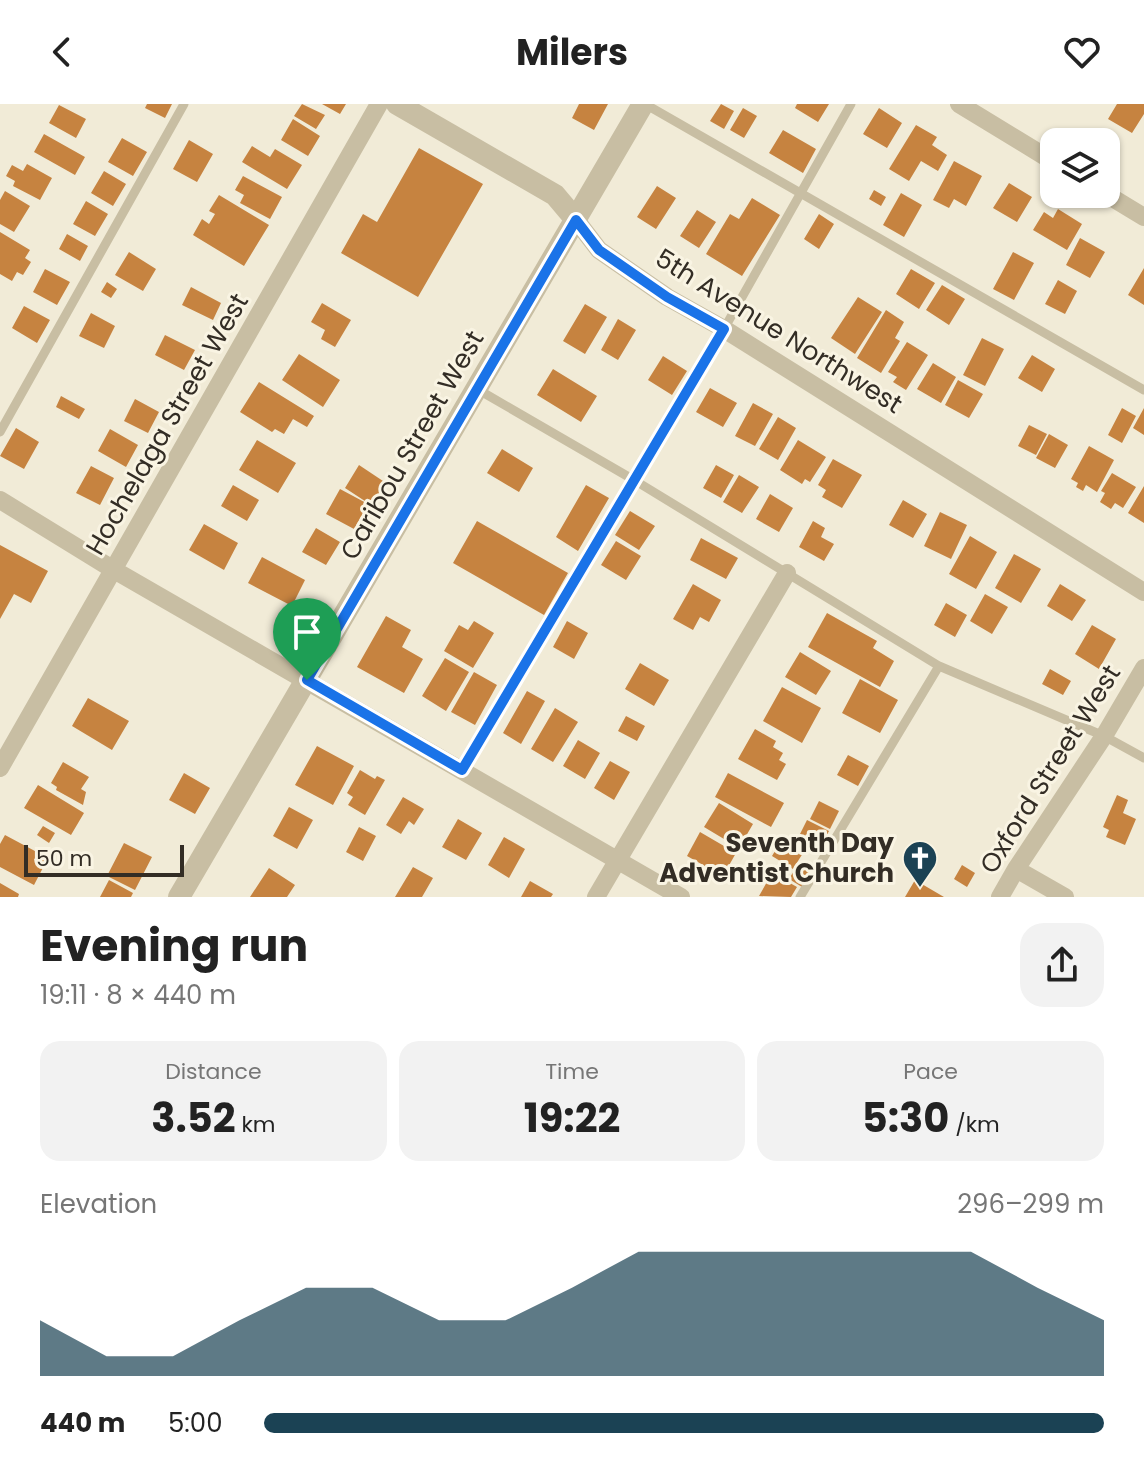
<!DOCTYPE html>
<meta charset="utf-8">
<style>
:root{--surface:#fff;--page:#f2f2f2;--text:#222;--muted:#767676;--accent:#1b4254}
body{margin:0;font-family:Poppins,sans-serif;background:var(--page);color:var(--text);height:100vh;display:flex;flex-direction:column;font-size:30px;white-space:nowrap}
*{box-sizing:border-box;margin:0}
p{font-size:26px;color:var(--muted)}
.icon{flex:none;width:44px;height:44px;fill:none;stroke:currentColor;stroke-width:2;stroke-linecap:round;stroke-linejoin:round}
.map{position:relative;height:793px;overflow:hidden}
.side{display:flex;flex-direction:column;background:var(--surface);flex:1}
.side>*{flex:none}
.tools{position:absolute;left:1040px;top:24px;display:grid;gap:16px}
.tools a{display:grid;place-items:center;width:80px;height:80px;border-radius:16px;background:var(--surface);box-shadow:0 2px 6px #0004;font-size:40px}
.scale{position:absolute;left:24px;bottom:20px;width:160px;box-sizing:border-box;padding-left:8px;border:4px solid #332d25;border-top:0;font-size:22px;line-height:28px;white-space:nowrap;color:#332d25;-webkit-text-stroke:6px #f9f4e3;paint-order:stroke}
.pin{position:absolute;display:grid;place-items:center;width:68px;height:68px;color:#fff;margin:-82px -34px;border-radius:50% 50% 50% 0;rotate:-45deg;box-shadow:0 0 8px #0007}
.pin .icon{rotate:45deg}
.round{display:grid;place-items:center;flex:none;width:84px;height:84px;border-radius:24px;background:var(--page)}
.head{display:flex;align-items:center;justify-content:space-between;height:136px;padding:0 40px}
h1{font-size:44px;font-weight:700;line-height:60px}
.figures{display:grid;grid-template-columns:repeat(3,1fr);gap:12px;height:136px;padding:8px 40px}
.figures div{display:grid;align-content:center;border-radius:20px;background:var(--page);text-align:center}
.figures b{font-size:40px;font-weight:700}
.figures small{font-size:22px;font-weight:400}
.figures p{font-size:22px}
.chart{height:224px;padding:16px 40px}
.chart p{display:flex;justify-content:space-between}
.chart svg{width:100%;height:144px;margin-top:8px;fill:var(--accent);opacity:.7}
ul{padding:0 40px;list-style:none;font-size:26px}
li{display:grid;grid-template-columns:128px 96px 1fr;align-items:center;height:60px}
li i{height:20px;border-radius:10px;background:var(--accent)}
header{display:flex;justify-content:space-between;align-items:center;height:104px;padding:0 40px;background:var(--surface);font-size:36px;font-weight:700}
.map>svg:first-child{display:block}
.building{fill:#c68340}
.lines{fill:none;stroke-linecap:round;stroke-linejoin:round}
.service{stroke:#c8bea3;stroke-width:9}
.minor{stroke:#c8bea3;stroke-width:18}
.tertiary{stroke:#c8bea3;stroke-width:22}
.route-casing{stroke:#fff;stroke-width:16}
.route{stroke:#1a73e8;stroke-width:10}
.labels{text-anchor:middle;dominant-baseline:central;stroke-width:6;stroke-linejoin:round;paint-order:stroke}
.street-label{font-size:26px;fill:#332d25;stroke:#f9f4e3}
.poi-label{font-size:26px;font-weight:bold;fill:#332d25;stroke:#f9f4e3;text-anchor:end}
</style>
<header><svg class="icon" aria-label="back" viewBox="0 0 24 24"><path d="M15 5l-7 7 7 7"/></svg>Milers<svg class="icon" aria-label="heart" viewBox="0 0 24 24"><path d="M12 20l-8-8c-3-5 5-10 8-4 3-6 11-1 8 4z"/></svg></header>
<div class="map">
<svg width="1144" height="793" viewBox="0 0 1144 793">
<rect width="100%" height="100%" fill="#f1ebd7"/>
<!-- building -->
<path class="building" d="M 147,0 L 172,0 L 165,14 L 145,4 Z
M 302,0 L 325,11 L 316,25 L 294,12 Z
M 322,0 L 346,0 L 340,10 Z
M 579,0 L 608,0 L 594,26 L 572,14 Z
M 721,0 L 734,7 L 724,25 L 710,17 Z
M 797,0 L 829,0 L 818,18 L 795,4 Z
M 1117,0 L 1144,0 L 1144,10 L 1132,29 L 1108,15 Z
M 59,1 L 86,15 L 76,34 L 49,19 Z
M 743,4 L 757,12 L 744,34 L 730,26 Z
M 879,4 L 902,19 L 887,44 L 863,30 Z
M 293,15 L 320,32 L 308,52 L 281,36 Z
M 916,21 L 937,33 L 932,41 L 947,51 L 938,67 L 921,57 L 909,77 L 889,65 Z
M 783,26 L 816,45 L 803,69 L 769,49 Z
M 44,30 L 85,53 L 75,71 L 34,48 Z
M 122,34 L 147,48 L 133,72 L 108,58 Z
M 189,36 L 213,50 L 197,78 L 173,65 Z
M 252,42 L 270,53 L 275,45 L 302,61 L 287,85 L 242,58 Z
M 419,44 L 483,80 L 418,193 L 341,149 L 363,110 L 377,118 Z
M 954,57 L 982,72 L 966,102 L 954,95 L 949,104 L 933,96 Z
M 27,60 L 52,74 L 40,96 L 13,82 L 15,77 L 6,72 L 12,61 L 23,67 Z
M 104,67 L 126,80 L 113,102 L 91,89 Z
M 243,72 L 282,93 L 270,115 L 240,99 L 244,91 L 235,86 Z
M 1009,79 L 1032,93 L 1017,118 L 993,104 Z
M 657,82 L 676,94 L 656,125 L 637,113 Z
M 874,86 L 886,93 L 881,102 L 869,95 Z
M 5,87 L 30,102 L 14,128 L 0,120 L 0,96 Z
M 901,89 L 922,101 L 904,133 L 883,121 Z
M 219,91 L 269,121 L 244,162 L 193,131 L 202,115 L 209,120 L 215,110 L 209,107 Z
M 752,94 L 780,111 L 742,172 L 706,150 L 730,110 L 739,115 Z
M 86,97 L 108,110 L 95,132 L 73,120 Z
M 1058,105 L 1082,120 L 1067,146 L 1033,126 L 1044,108 L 1053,114 Z
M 697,106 L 716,118 L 699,144 L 680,132 Z
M 819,110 L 834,120 L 819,145 L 804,135 Z
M 0,128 L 30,146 L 25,154 L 31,158 L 23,171 L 17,168 L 12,177 L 0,170 Z
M 67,130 L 88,142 L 80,157 L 59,145 Z
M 1080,134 L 1105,148 L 1090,174 L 1066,161 Z
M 129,148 L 156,165 L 143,187 L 115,171 Z
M 1013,148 L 1034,159 L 1014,196 L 993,185 Z
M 1144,164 L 1144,201 L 1128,191 Z
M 45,165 L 70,178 L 57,201 L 33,188 Z
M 911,165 L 935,179 L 919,205 L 896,190 Z
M 1058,176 L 1077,187 L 1065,210 L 1045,200 Z
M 107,178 L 117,185 L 111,194 L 101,188 Z
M 942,181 L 965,195 L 949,221 L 926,206 Z
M 191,183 L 221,199 L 213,216 L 182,201 Z
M 858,193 L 882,208 L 855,250 L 831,234 Z
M 322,199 L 351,216 L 335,243 L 321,235 L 325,226 L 311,218 Z
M 585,200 L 607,213 L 585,250 L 563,237 Z
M 24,202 L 50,216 L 37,239 L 12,224 Z
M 886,206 L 904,218 L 895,234 L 900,237 L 881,269 L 857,254 Z
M 91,209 L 115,222 L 104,244 L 79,232 Z
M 618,215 L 636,226 L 618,256 L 601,246 Z
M 165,231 L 195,246 L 184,266 L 155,251 Z
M 982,234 L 1004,245 L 985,282 L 963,271 Z
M 907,238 L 928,251 L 906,286 L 893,278 L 897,273 L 888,268 Z
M 299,250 L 340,276 L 323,303 L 282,276 Z
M 1032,251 L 1055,265 L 1042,288 L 1018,274 Z
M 663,252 L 687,267 L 672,291 L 648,276 Z
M 933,259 L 956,273 L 941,299 L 917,285 Z
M 553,265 L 597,292 L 581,318 L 537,291 Z
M 958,276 L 983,290 L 969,314 L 945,301 Z
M 259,278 L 314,312 L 307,323 L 293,315 L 284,330 L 275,325 L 272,328 L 240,308 Z
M 710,284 L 737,299 L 723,323 L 696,308 Z
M 61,292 L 85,305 L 79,315 L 56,303 Z
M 135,295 L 159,308 L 148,329 L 124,317 Z
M 753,299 L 773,310 L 755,342 L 735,332 Z
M 1122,304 L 1136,312 L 1122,339 L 1108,331 Z
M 1144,304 L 1144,331 L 1133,324 Z
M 778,313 L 796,324 L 778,356 L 759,345 Z
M 1029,321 L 1047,330 L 1036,351 L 1018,342 Z
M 16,324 L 39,338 L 24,365 L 0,352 Z
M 110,325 L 138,341 L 126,363 L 98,347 Z
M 1049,330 L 1068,341 L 1055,364 L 1036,354 Z
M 257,336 L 296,359 L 278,389 L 239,366 Z
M 798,336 L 826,353 L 810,378 L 805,375 L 802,380 L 780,366 Z
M 1089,342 L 1114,356 L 1097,388 L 1086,381 L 1083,387 L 1076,383 L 1078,379 L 1071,375 Z
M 502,345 L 533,364 L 519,388 L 487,369 Z
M 833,355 L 862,371 L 842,404 L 822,393 L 826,386 L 818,381 Z
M 359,361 L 386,379 L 371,401 L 345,384 Z
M 716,361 L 734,371 L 721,394 L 703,384 Z
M 91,362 L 114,374 L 100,401 L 76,389 Z
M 1112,369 L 1136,383 L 1123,404 L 1115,399 L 1111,405 L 1100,398 L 1105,389 L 1101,387 Z
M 739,371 L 759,383 L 742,409 L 723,398 Z
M 233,381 L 259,396 L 247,417 L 221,402 Z
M 586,381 L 609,394 L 578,447 L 556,433 Z
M 1144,382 L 1144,419 L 1128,409 Z
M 340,385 L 368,400 L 354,425 L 326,410 Z
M 770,390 L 793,404 L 779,428 L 756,415 Z
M 903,396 L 927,410 L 913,434 L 889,421 Z
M 630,407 L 655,422 L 639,446 L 615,431 Z
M 940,408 L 967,421 L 951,455 L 924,442 Z
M 477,417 L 568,469 L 544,511 L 453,459 Z
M 813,417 L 825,424 L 821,433 L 834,440 L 824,457 L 799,443 Z
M 204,420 L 238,439 L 224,466 L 189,446 Z
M 316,424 L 340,438 L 326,461 L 302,448 Z
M 970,432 L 997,448 L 976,485 L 949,470 Z
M 701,434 L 738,454 L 726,475 L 690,456 Z
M 616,437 L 641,452 L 626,476 L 601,461 Z
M 0,441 L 48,467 L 31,499 L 14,490 L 0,515 Z
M 1014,450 L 1041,465 L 1021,499 L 995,484 Z
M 262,453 L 305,476 L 292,502 L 248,479 Z
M 693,480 L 721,496 L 709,518 L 700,513 L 693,526 L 673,515 Z
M 1060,480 L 1086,496 L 1072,517 L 1047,502 Z
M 985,490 L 1008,503 L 992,530 L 970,517 Z
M 946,499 L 967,511 L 955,533 L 934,521 Z
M 827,509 L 877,537 L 873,544 L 894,557 L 880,583 L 808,543 Z
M 386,512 L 411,526 L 402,543 L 423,555 L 404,589 L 357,563 Z
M 474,517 L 494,529 L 473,564 L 444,547 L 459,521 L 468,526 Z
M 567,517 L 588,529 L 574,555 L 553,543 Z
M 1092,521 L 1116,535 L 1099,565 L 1075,550 Z
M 800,548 L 831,567 L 816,591 L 785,573 Z
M 445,554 L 469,568 L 446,607 L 422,592 Z
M 640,559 L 669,576 L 654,602 L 625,585 Z
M 1050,565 L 1071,577 L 1063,591 L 1042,580 Z
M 474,568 L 497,581 L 475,621 L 451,608 Z
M 860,575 L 898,596 L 880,629 L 842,609 Z
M 782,583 L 821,604 L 802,639 L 763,617 Z
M 527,587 L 545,597 L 521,640 L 503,629 Z
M 88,594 L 129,617 L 112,646 L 72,622 Z
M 555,604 L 578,618 L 553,658 L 531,645 Z
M 626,612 L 645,622 L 637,637 L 618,627 Z
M 755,625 L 776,637 L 773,643 L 783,649 L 779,656 L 786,660 L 777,676 L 738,655 Z
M 578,636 L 600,649 L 585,675 L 563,662 Z
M 317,642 L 354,662 L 333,701 L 295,681 Z
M 848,651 L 869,662 L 858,682 L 837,671 Z
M 610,657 L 630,668 L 614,696 L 594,684 Z
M 63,658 L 89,673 L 81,685 L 86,688 L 83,701 L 56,686 L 57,683 L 51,679 Z
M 360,666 L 375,675 L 377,672 L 385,676 L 365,711 L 348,701 L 353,693 L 347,689 Z
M 184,669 L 210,684 L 195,710 L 169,696 Z
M 728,669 L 784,699 L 771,723 L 715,693 Z
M 38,681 L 84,709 L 71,731 L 24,704 Z
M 1117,691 L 1128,696 L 1123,709 L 1136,715 L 1125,741 L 1106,733 L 1109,726 L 1103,723 Z
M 403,693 L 424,705 L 414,721 L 409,717 L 401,730 L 386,721 Z
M 819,697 L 839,707 L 830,725 L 810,715 Z
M 719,699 L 753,720 L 739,744 L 704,723 Z
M 289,703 L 313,716 L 297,745 L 273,732 Z
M 458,715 L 482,729 L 466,756 L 442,743 Z
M 807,716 L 829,727 L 816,751 L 795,740 Z
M 43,722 L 55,729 L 49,739 L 37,731 Z
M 359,723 L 376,732 L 363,757 L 346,748 Z
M 700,728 L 736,749 L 723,772 L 687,752 Z
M 5,731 L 48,754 L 34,781 L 0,763 L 0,740 Z
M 504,733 L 525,745 L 509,774 L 488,761 Z
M 781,737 L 803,749 L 793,765 L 772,752 Z
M 124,739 L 152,753 L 135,786 L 107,772 Z
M 798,760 L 812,768 L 802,783 L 789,775 Z
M 962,761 L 975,769 L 967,783 L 954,775 Z
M 413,763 L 433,774 L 422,793 L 395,793 Z
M 269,764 L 295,781 L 287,793 L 250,793 Z
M 772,769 L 797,783 L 791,793 L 759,792 Z
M 109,776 L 133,789 L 131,793 L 100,793 Z
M 915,776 L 944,793 L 905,793 Z
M 530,777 L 553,790 L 551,793 L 521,793 Z
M 0,779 L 19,790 L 18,793 L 0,793 Z"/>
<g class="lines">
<!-- service -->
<path class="service" d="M 645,0 L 1144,286
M 477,285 L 634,376 L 939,562 L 1104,632 L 1144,654
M 0,328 L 184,0
M 462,666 L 724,225 L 851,0
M 800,793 L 939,562"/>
<!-- minor -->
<path class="minor" d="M 959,0 L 1054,58
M 1106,90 L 1144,113
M 576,116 L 599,146 L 667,193 L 724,225 L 1144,488
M 0,396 L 114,466 L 681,793
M 0,664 L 379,0
M 1016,765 L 1065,793
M 596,793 L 787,469
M 1000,793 L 1016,765 L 1104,632 L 1144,564"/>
<!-- tertiary -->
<path class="tertiary" d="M 397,0 L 555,91 L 576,116
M 179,793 L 643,0"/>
</g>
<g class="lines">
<!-- route casing -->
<g class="route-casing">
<path id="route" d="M 576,116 L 599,146 L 667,193 L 724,225 L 462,666 L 307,576 Z"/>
</g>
<!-- route -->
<use href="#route" class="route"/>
</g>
<!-- icons -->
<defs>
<g id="church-pin" transform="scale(1.8)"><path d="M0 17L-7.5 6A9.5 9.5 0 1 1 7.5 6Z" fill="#1b4254" stroke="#f9f4e3"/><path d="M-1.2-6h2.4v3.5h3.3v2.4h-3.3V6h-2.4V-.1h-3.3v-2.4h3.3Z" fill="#fff"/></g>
</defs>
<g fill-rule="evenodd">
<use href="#church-pin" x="920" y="754"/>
</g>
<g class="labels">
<!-- street labels -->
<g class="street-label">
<text transform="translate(779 227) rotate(32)">5th Avenue Northwest</text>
<text transform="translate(167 320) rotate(-60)">Hochelaga Street West</text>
<text transform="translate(412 341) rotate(-60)">Caribou Street West</text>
<text transform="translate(1050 665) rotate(-58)">Oxford Street West</text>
</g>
<!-- poi labels -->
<g class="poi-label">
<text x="894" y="739">Seventh Day<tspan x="894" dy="30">Adventist Church</tspan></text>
</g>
</g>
</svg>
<div class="tools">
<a><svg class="icon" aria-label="layers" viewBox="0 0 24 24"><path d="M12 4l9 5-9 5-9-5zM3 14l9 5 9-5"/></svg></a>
</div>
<div class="scale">50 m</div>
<div class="pin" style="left:307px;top:576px;background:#1e9e55"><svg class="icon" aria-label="arrive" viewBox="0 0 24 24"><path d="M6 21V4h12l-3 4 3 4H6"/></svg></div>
</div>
<section class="side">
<div class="head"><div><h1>Evening run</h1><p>19:11 · 8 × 440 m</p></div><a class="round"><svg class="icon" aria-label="share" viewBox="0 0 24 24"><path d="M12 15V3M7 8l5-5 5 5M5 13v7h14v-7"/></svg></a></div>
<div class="figures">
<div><p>Distance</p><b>3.52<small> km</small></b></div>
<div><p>Time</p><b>19:22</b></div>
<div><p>Pace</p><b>5:30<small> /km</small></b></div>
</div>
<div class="chart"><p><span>Elevation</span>296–299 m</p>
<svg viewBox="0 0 160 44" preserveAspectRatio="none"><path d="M0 44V27L10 38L20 38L30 27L40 17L50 17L60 27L70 27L80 17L90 6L100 6L110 6L120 6L130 6L140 6L150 17L160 27V44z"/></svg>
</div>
<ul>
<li><b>440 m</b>5:00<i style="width:100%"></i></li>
</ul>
</section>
